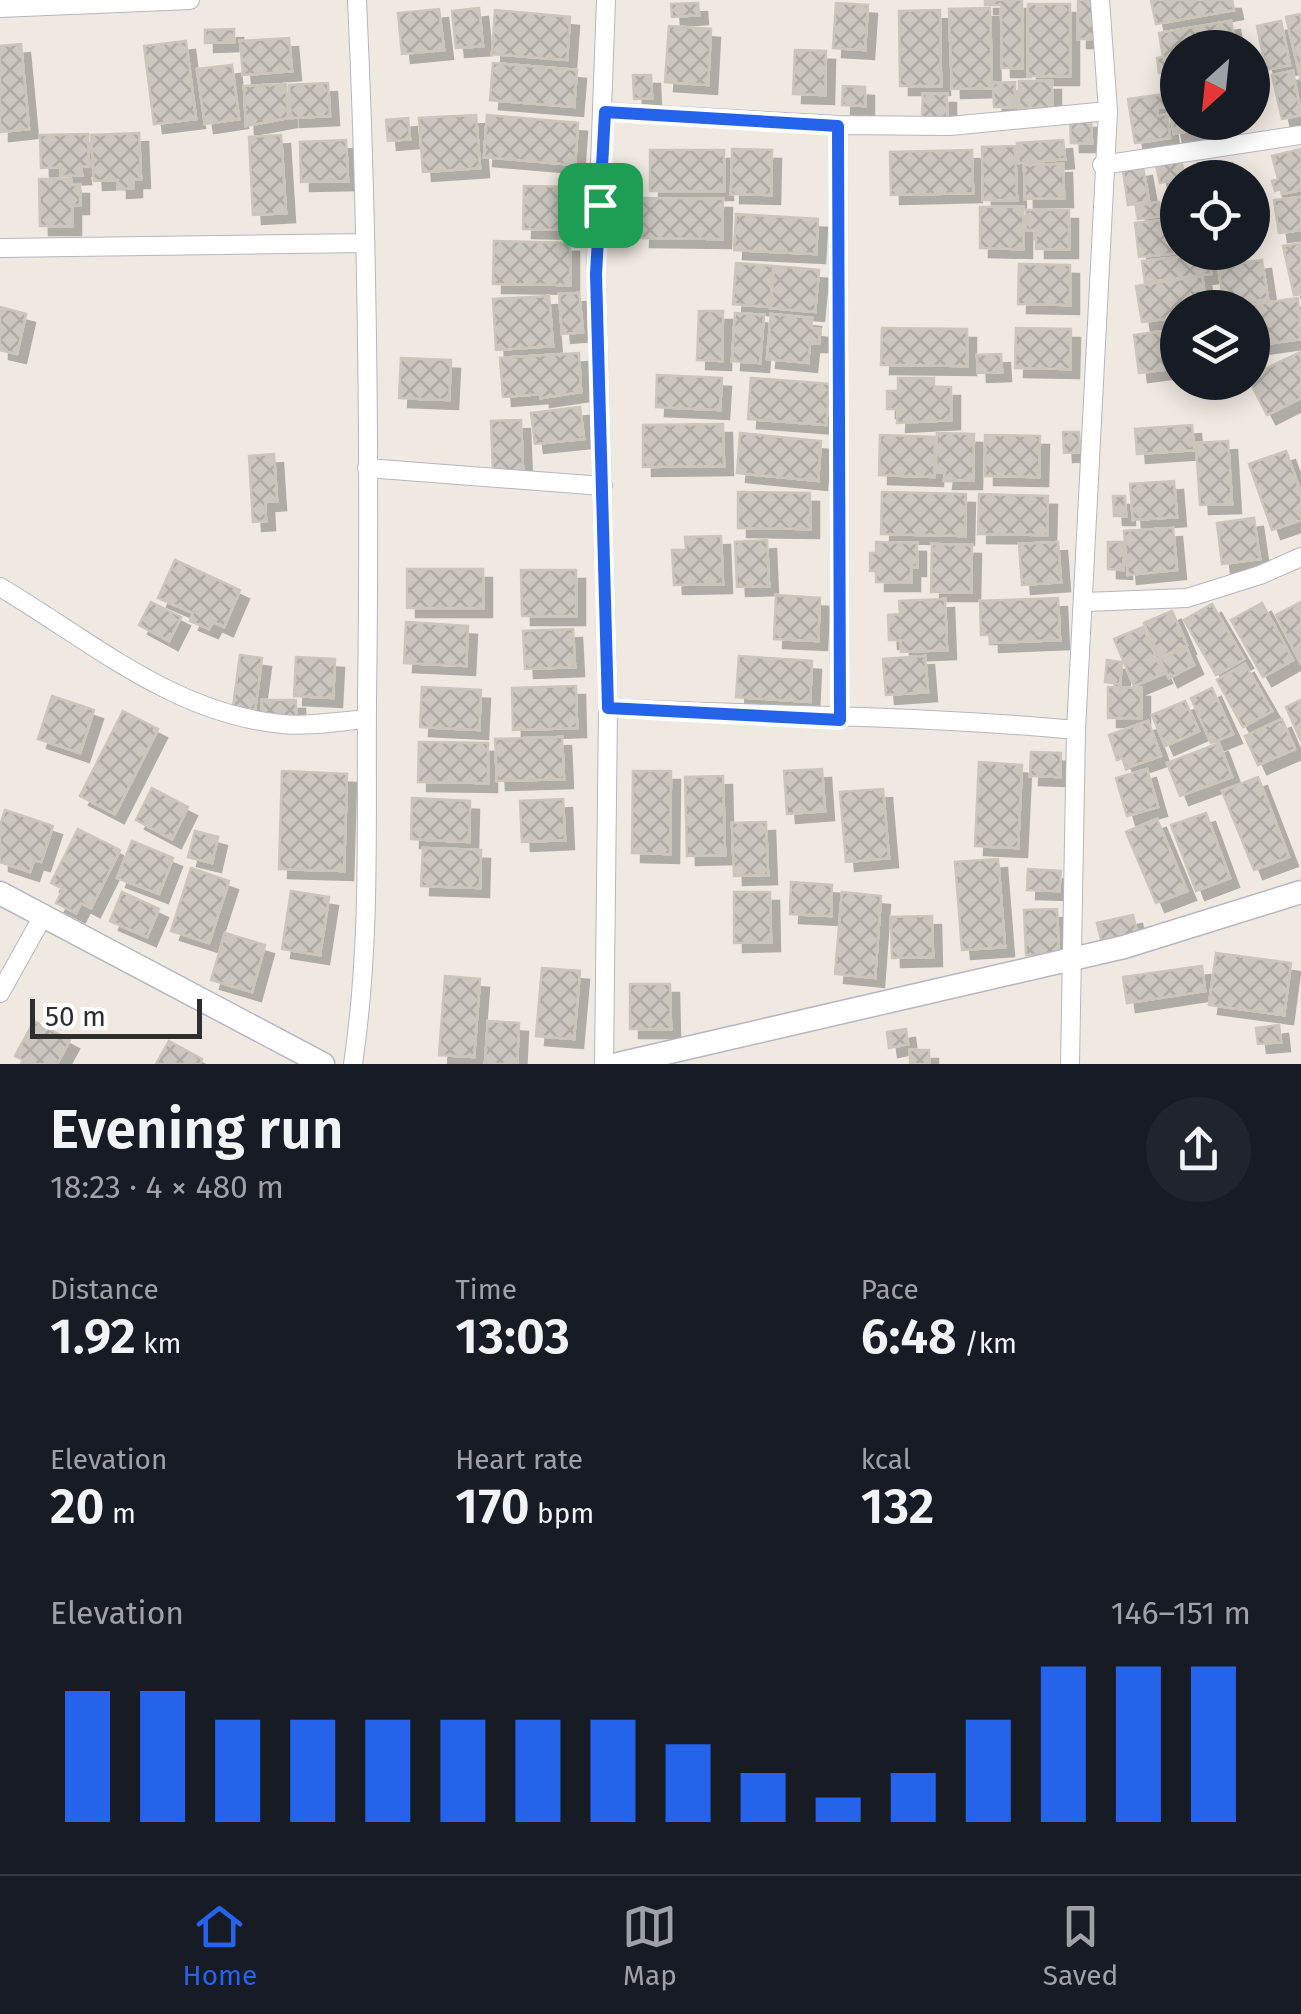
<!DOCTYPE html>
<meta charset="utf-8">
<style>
:root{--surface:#171b24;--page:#20242c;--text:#f1f3f6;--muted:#9ea1a6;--line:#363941;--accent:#2563eb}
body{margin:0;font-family:"Fira Sans",sans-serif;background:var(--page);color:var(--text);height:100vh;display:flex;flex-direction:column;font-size:38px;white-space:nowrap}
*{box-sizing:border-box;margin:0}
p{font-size:32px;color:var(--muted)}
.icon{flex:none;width:55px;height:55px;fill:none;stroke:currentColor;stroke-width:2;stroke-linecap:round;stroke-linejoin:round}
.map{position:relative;height:1064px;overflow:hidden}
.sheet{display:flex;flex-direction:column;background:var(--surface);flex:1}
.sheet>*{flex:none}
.needle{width:65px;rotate:207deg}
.buttons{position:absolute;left:1160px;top:30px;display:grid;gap:20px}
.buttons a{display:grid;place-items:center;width:110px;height:110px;border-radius:50%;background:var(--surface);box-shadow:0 5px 25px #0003;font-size:50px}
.scale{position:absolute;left:30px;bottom:25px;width:172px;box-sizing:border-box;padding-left:10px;border:5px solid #2e2e2e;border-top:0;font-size:28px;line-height:35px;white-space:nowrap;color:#2e2e2e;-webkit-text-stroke:8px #fff;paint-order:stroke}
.pin{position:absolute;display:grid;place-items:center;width:85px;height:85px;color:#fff;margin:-42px;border-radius:20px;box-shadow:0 5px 15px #0006}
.round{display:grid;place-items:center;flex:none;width:105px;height:105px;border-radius:52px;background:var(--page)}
.overview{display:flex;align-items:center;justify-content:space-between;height:170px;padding:0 50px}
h1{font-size:55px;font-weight:600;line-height:75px}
.metrics{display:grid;grid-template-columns:repeat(3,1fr);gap:15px;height:170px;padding:10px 50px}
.metrics div{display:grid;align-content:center}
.metrics b{font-size:50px;font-weight:600}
.metrics small{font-size:28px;font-weight:400}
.metrics p{font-size:28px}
.chart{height:280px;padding:20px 50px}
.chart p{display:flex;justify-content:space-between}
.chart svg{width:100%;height:180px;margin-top:10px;stroke:var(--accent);stroke-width:6}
.tab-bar{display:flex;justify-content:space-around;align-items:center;height:140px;border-top:2px solid var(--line);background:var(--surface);font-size:28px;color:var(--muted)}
.tab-bar a{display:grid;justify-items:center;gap:5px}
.tab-bar .selected{color:var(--accent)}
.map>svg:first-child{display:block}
.building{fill:url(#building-cross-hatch);stroke:#cbc5ba;stroke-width:2.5;filter:url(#shadow)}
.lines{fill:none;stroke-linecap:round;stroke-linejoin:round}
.minor-casing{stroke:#b4b7c1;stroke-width:20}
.tertiary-casing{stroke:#b4b7c1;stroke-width:25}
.minor{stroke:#fff;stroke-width:18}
.tertiary{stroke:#fff;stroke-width:22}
.route-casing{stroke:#fff;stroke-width:20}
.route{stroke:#2563eb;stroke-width:12}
</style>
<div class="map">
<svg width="1301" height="1064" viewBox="0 0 1301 1064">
<defs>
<pattern id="building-cross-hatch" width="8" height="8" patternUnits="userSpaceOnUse" patternTransform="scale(2.5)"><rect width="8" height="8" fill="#cbc7bf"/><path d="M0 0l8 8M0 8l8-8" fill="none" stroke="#afaba4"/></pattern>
<filter id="shadow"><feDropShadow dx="9" dy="9" stdDeviation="0" flood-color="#0004"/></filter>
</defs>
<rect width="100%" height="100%" fill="#efe9e1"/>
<!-- building -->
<path class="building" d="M 985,0 L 1022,0 L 1022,68 L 1002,68 L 1001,5 L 985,5 Z
M 1078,0 L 1094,0 L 1094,39 L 1078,39 Z
M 1151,0 L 1232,0 L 1234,10 L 1156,24 Z
M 698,3 L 699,15 L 672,17 L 671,4 Z
M 836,3 L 868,5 L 865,50 L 833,48 Z
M 1028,4 L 1070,4 L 1070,76 L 1028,76 Z
M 479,8 L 483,46 L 456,48 L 452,11 Z
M 990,8 L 992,88 L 952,89 L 949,9 Z
M 439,9 L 444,50 L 402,54 L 398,13 Z
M 495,10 L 570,17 L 567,60 L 492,54 Z
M 940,10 L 941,86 L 900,86 L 899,11 Z
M 1301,14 L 1301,80 L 1286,17 Z
M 1231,21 L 1236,48 L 1178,48 L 1178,70 L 1159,73 L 1157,58 L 1163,57 L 1159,33 Z
M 1281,21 L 1290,65 L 1266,70 L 1257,26 Z
M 669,26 L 711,29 L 708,85 L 665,82 Z
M 234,29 L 234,42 L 205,43 L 205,30 Z
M 289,38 L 292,71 L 243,75 L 240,41 Z
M 186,41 L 196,119 L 154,124 L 144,46 Z
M 21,44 L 29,129 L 0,132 L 0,46 Z
M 795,50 L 826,51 L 825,95 L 793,94 Z
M 493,63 L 577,70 L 574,107 L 490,100 Z
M 232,65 L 239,119 L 205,124 L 197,69 Z
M 1293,71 L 1301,115 L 1282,119 L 1272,75 Z
M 633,75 L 651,75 L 652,98 L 634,99 Z
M 1019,81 L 1052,81 L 1052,108 L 1019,108 Z
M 1015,82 L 1015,107 L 994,107 L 993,83 Z
M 328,83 L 330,116 L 291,118 L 289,85 Z
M 286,84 L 288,118 L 246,126 L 244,86 Z
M 843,86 L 865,87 L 865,106 L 842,105 Z
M 1178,88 L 1178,122 L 1232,122 L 1174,134 L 1165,90 Z
M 923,94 L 947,94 L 947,118 L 922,117 Z
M 1164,94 L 1166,107 L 1157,108 L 1158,116 L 1167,114 L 1170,138 L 1135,143 L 1128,99 Z
M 476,115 L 480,168 L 423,172 L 419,118 Z
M 487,115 L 578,123 L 575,165 L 484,157 Z
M 408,118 L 410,139 L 388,141 L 386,120 Z
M 1070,119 L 1091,119 L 1092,143 L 1071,143 Z
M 139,133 L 141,179 L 133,179 L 133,188 L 118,189 L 118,180 L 94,181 L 91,135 Z
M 88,134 L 89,166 L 81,167 L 82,175 L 61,176 L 61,167 L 41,168 L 40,135 Z
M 281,135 L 286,213 L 253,215 L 249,137 Z
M 346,140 L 348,181 L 301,182 L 300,142 Z
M 1063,140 L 1065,159 L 1019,163 L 1017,143 Z
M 1015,146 L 1017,200 L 983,200 L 982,147 Z
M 732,149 L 772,150 L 771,195 L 731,194 Z
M 1301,149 L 1301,190 L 1282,194 L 1281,189 L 1275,191 L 1272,181 L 1278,179 L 1272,156 Z
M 650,150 L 724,150 L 724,191 L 650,191 Z
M 972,150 L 973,193 L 891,195 L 890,152 Z
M 1181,160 L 1185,177 L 1160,183 L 1156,165 Z
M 1063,164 L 1064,198 L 1025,199 L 1024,165 Z
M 1214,165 L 1216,178 L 1190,178 L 1189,169 Z
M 1143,167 L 1149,201 L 1128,205 L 1123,171 Z
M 39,179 L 71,179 L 72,185 L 80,185 L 80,205 L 72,205 L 72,226 L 40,226 Z
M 524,186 L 571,187 L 571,230 L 523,229 Z
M 1301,197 L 1301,230 L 1279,233 L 1274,200 Z
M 642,198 L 723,199 L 722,239 L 641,238 Z
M 1159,202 L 1161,216 L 1138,219 L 1136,206 Z
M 980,207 L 1023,207 L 1023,249 L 980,248 Z
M 1026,210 L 1069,210 L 1069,249 L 1036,249 L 1036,230 L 1026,230 Z
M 736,214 L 818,219 L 816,254 L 734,250 Z
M 1178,219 L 1178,252 L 1189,252 L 1139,257 L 1135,223 Z
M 494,241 L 570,243 L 570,285 L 493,284 Z
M 1301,243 L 1301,294 L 1294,295 L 1283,246 Z
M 1208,254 L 1211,274 L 1145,282 L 1142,261 Z
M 1262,260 L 1268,299 L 1224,305 L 1218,266 Z
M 736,263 L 773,266 L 770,307 L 733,304 Z
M 1019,264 L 1070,265 L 1070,305 L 1018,304 Z
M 774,266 L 819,270 L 815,312 L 771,308 Z
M 1202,276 L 1207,308 L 1178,308 L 1178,317 L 1142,322 L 1136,286 Z
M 579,293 L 583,332 L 562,334 L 559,294 Z
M 549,296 L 553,346 L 496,350 L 493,299 Z
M 1298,298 L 1301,339 L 1252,346 L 1252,308 L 1244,306 Z
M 0,307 L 26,314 L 17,354 L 0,350 Z
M 699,311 L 723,311 L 722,361 L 697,360 Z
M 735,313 L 764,315 L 760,363 L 732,361 Z
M 771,314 L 812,318 L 811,328 L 820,329 L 819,343 L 810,343 L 808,363 L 767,359 Z
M 882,328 L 967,329 L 967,366 L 881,365 Z
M 1016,328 L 1071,329 L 1070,369 L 1015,368 Z
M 1178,329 L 1178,368 L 1139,373 L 1134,335 Z
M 1301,352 L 1301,398 L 1267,415 L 1250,382 L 1252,375 Z
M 579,353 L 581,392 L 541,398 L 541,394 L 503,397 L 500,358 Z
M 1001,354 L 1002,372 L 978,373 L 977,355 Z
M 401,358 L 451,360 L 449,400 L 399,398 Z
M 657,375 L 722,378 L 720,410 L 656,407 Z
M 751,378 L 830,384 L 826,425 L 748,419 Z
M 898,378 L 934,378 L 934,387 L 951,387 L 951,420 L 897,423 L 898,409 L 887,409 L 887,391 L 898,391 Z
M 580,407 L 584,439 L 535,444 L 531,413 Z
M 521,420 L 523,470 L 493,471 L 491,421 Z
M 723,424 L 724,466 L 643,467 L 643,425 Z
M 1192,425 L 1194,450 L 1137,454 L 1135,429 Z
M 1063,432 L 1079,432 L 1080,452 L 1064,453 Z
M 740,433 L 821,441 L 818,481 L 737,473 Z
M 937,433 L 974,434 L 973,480 L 944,480 L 945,472 L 936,472 Z
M 880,435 L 935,437 L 934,477 L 879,475 Z
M 985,435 L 1040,436 L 1039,477 L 985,476 Z
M 1228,441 L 1232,504 L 1200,505 L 1196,443 Z
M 1286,451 L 1301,493 L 1301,520 L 1272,530 L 1249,464 Z
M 274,454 L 277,501 L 265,502 L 266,521 L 253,522 L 249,456 Z
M 1174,481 L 1177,517 L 1133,520 L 1130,484 Z
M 738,492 L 810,493 L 810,529 L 738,528 Z
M 882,492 L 966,494 L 965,536 L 881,534 Z
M 979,494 L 1048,496 L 1047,535 L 978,534 Z
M 1113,496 L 1125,496 L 1126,516 L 1114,516 Z
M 1254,518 L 1260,559 L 1222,564 L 1217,523 Z
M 1173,528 L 1177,570 L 1128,575 L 1124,531 Z
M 721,536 L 723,584 L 674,585 L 672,550 L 686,550 L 685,537 Z
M 767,540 L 769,586 L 737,587 L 735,542 Z
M 876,542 L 917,543 L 917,567 L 911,567 L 911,582 L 876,582 L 876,571 L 870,571 L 870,553 L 876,553 Z
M 1058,542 L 1061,582 L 1022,585 L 1019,544 Z
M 1108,542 L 1124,542 L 1123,570 L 1108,569 Z
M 932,544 L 972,545 L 971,592 L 931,592 Z
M 175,560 L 240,590 L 224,627 L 213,622 L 209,629 L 190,621 L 193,613 L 158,598 Z
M 407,569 L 483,569 L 483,608 L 407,608 Z
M 521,570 L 576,570 L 576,616 L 522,616 Z
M 776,595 L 820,598 L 818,641 L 774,639 Z
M 1058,598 L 1060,640 L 990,643 L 990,635 L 981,635 L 980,601 Z
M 945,599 L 947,650 L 901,652 L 901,640 L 889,640 L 888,615 L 900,614 L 899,601 Z
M 151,602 L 181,617 L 169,641 L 139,625 Z
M 1301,602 L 1301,664 L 1276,615 Z
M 1262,603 L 1293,660 L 1263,677 L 1231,620 Z
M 1212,604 L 1244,659 L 1216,675 L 1184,620 Z
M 1172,611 L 1187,645 L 1160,657 L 1144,623 Z
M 406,622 L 468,626 L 466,666 L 404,663 Z
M 1143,627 L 1163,674 L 1134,686 L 1114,639 Z
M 573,629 L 575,667 L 525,669 L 523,631 Z
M 1186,647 L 1194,665 L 1169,678 L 1160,659 Z
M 240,655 L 262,658 L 255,710 L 233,707 Z
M 739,656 L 812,661 L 810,702 L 736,697 Z
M 925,656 L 928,692 L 886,695 L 883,659 Z
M 296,657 L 335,659 L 333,698 L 294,696 Z
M 1107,660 L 1122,662 L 1120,684 L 1105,682 Z
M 1245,664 L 1272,711 L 1243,727 L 1217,680 Z
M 576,686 L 577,728 L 513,730 L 512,688 Z
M 422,687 L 481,690 L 479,730 L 420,727 Z
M 1108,687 L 1141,688 L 1141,718 L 1108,718 Z
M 1212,688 L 1233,734 L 1211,743 L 1191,698 Z
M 52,696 L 94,710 L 80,753 L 38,739 Z
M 262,700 L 296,700 L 296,719 L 262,718 Z
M 1301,700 L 1301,741 L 1286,707 Z
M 1185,701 L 1199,731 L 1165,746 L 1152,715 Z
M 123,711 L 158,729 L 115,814 L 80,796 Z
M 1282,719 L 1295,749 L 1258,765 L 1245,736 Z
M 1148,721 L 1161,756 L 1126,768 L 1122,758 L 1117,760 L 1109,735 Z
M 562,737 L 564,779 L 497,781 L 495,739 Z
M 419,742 L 488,743 L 488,783 L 418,782 Z
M 1219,743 L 1232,777 L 1180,796 L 1167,763 Z
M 1031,752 L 1061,753 L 1060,777 L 1030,776 Z
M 979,762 L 1022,765 L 1018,848 L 975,846 Z
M 822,769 L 825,811 L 787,814 L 784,771 Z
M 1147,769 L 1158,807 L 1127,816 L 1116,778 Z
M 282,771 L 347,774 L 344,871 L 279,869 Z
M 633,771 L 671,771 L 670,854 L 632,853 Z
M 723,776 L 725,855 L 687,856 L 685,777 Z
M 1258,777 L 1289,857 L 1254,870 L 1222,791 Z
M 152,788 L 188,807 L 172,839 L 136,820 Z
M 883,789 L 889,858 L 846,862 L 840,792 Z
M 412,798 L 470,801 L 469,842 L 411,839 Z
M 563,799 L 565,840 L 522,842 L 520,801 Z
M 5,810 L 53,826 L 41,862 L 34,860 L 30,872 L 0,862 L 0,826 Z
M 1206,813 L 1230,878 L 1196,891 L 1171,825 Z
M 1157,819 L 1187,891 L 1156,903 L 1126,832 Z
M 766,822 L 768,875 L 734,876 L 732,823 Z
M 78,829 L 120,850 L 91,908 L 81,903 L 76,913 L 56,903 L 63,889 L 51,883 Z
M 195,831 L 218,837 L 212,863 L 188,857 Z
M 132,841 L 173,858 L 159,894 L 117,878 Z
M 423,848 L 481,850 L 480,888 L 421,886 Z
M 998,859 L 1005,947 L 962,950 L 955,862 Z
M 191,868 L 229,881 L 209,943 L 171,931 Z
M 1028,869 L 1061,871 L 1059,891 L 1027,890 Z
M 791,882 L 832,885 L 831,916 L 790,914 Z
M 291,891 L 329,897 L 320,955 L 282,949 Z
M 122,892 L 159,909 L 147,937 L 110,921 Z
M 734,892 L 770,892 L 771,942 L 734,943 Z
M 842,892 L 881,896 L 875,978 L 835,974 Z
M 1057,909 L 1059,954 L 1026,955 L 1024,910 Z
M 1133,915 L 1138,936 L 1102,944 L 1097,923 Z
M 932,916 L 933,957 L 892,958 L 891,917 Z
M 225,933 L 265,945 L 252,992 L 211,980 Z
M 1216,953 L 1291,963 L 1284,1015 L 1209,1005 Z
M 1202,966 L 1205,991 L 1127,1003 L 1123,977 Z
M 542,968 L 580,971 L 574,1039 L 536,1036 Z
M 445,976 L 480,979 L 474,1057 L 439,1055 Z
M 630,984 L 670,984 L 671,1029 L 630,1029 Z
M 34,1021 L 70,1040 L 57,1064 L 21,1064 L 23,1060 L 15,1056 Z
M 488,1021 L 519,1023 L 517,1064 L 485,1064 Z
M 1279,1025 L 1281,1042 L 1258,1044 L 1256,1028 Z
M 906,1029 L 908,1044 L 889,1048 L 887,1032 Z
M 169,1041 L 202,1059 L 200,1064 L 156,1064 Z
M 910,1050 L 929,1050 L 929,1064 L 910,1064 Z"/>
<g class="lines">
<!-- minor casing -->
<g class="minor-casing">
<path id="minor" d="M 0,8 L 190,0
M 605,112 L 838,125 L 950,126 L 1108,111
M 838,125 L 840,720
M 1102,165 L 1301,135
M 0,248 L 365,243
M 367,468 L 603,486
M 0,587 C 91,641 174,714 282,724 C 309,727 340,721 367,719
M 1085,602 L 1187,598 L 1260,575 L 1301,557
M 608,708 C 764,716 920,715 1076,730
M 0,993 L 43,916
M 353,1064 C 371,943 366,824 367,702 C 370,468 368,234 357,0
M 604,1064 L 608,708 L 596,274 L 606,0
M 1070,1064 L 1076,730 L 1108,111 L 1100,0"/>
</g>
<!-- tertiary casing -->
<g class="tertiary-casing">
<path id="tertiary" d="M 0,893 L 323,1064
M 618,1064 L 1124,947 L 1301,892"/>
</g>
<!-- minor -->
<use href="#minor" class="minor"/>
<!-- tertiary -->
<use href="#tertiary" class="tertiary"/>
</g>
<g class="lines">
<!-- route casing -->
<g class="route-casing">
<path id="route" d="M 605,112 L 838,126 L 840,720 L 608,708 L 596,274 Z"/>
</g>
<!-- route -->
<use href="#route" class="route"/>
</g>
</svg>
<div class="buttons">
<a><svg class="needle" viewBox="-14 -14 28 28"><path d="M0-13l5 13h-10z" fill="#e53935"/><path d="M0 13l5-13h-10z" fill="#9ea1a6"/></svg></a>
<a><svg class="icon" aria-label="locate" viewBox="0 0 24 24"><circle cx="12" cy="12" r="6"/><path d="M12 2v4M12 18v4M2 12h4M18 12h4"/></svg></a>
<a><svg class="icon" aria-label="layers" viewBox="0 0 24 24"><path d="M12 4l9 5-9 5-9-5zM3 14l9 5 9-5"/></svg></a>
</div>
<div class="scale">50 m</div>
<div class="pin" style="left:600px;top:205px;background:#1e9e55"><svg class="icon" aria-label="arrive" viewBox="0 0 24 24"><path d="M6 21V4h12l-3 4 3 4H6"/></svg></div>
</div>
<section class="sheet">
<div class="overview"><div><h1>Evening run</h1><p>18:23 · 4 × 480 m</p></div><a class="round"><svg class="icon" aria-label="share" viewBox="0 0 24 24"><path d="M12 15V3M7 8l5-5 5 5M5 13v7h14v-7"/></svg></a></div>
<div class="metrics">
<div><p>Distance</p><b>1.92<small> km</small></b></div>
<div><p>Time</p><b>13:03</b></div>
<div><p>Pace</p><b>6:48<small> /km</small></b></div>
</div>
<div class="metrics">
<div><p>Elevation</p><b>20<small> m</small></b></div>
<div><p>Heart rate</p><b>170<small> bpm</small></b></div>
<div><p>kcal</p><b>132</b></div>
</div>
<div class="chart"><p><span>Elevation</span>146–151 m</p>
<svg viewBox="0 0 160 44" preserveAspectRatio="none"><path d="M5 44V12M15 44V12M25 44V19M35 44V19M45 44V19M55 44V19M65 44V19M75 44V19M85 44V25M95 44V32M105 44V38M115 44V32M125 44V19M135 44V6M145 44V6M155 44V6"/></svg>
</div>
</section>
<nav class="tab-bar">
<a class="selected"><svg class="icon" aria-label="home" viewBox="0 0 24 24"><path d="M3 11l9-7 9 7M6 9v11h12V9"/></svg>Home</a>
<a><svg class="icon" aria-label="map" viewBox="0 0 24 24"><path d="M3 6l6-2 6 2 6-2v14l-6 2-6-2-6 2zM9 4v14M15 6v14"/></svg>Map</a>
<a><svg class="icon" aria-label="saved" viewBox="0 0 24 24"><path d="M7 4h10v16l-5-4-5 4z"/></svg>Saved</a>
</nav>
